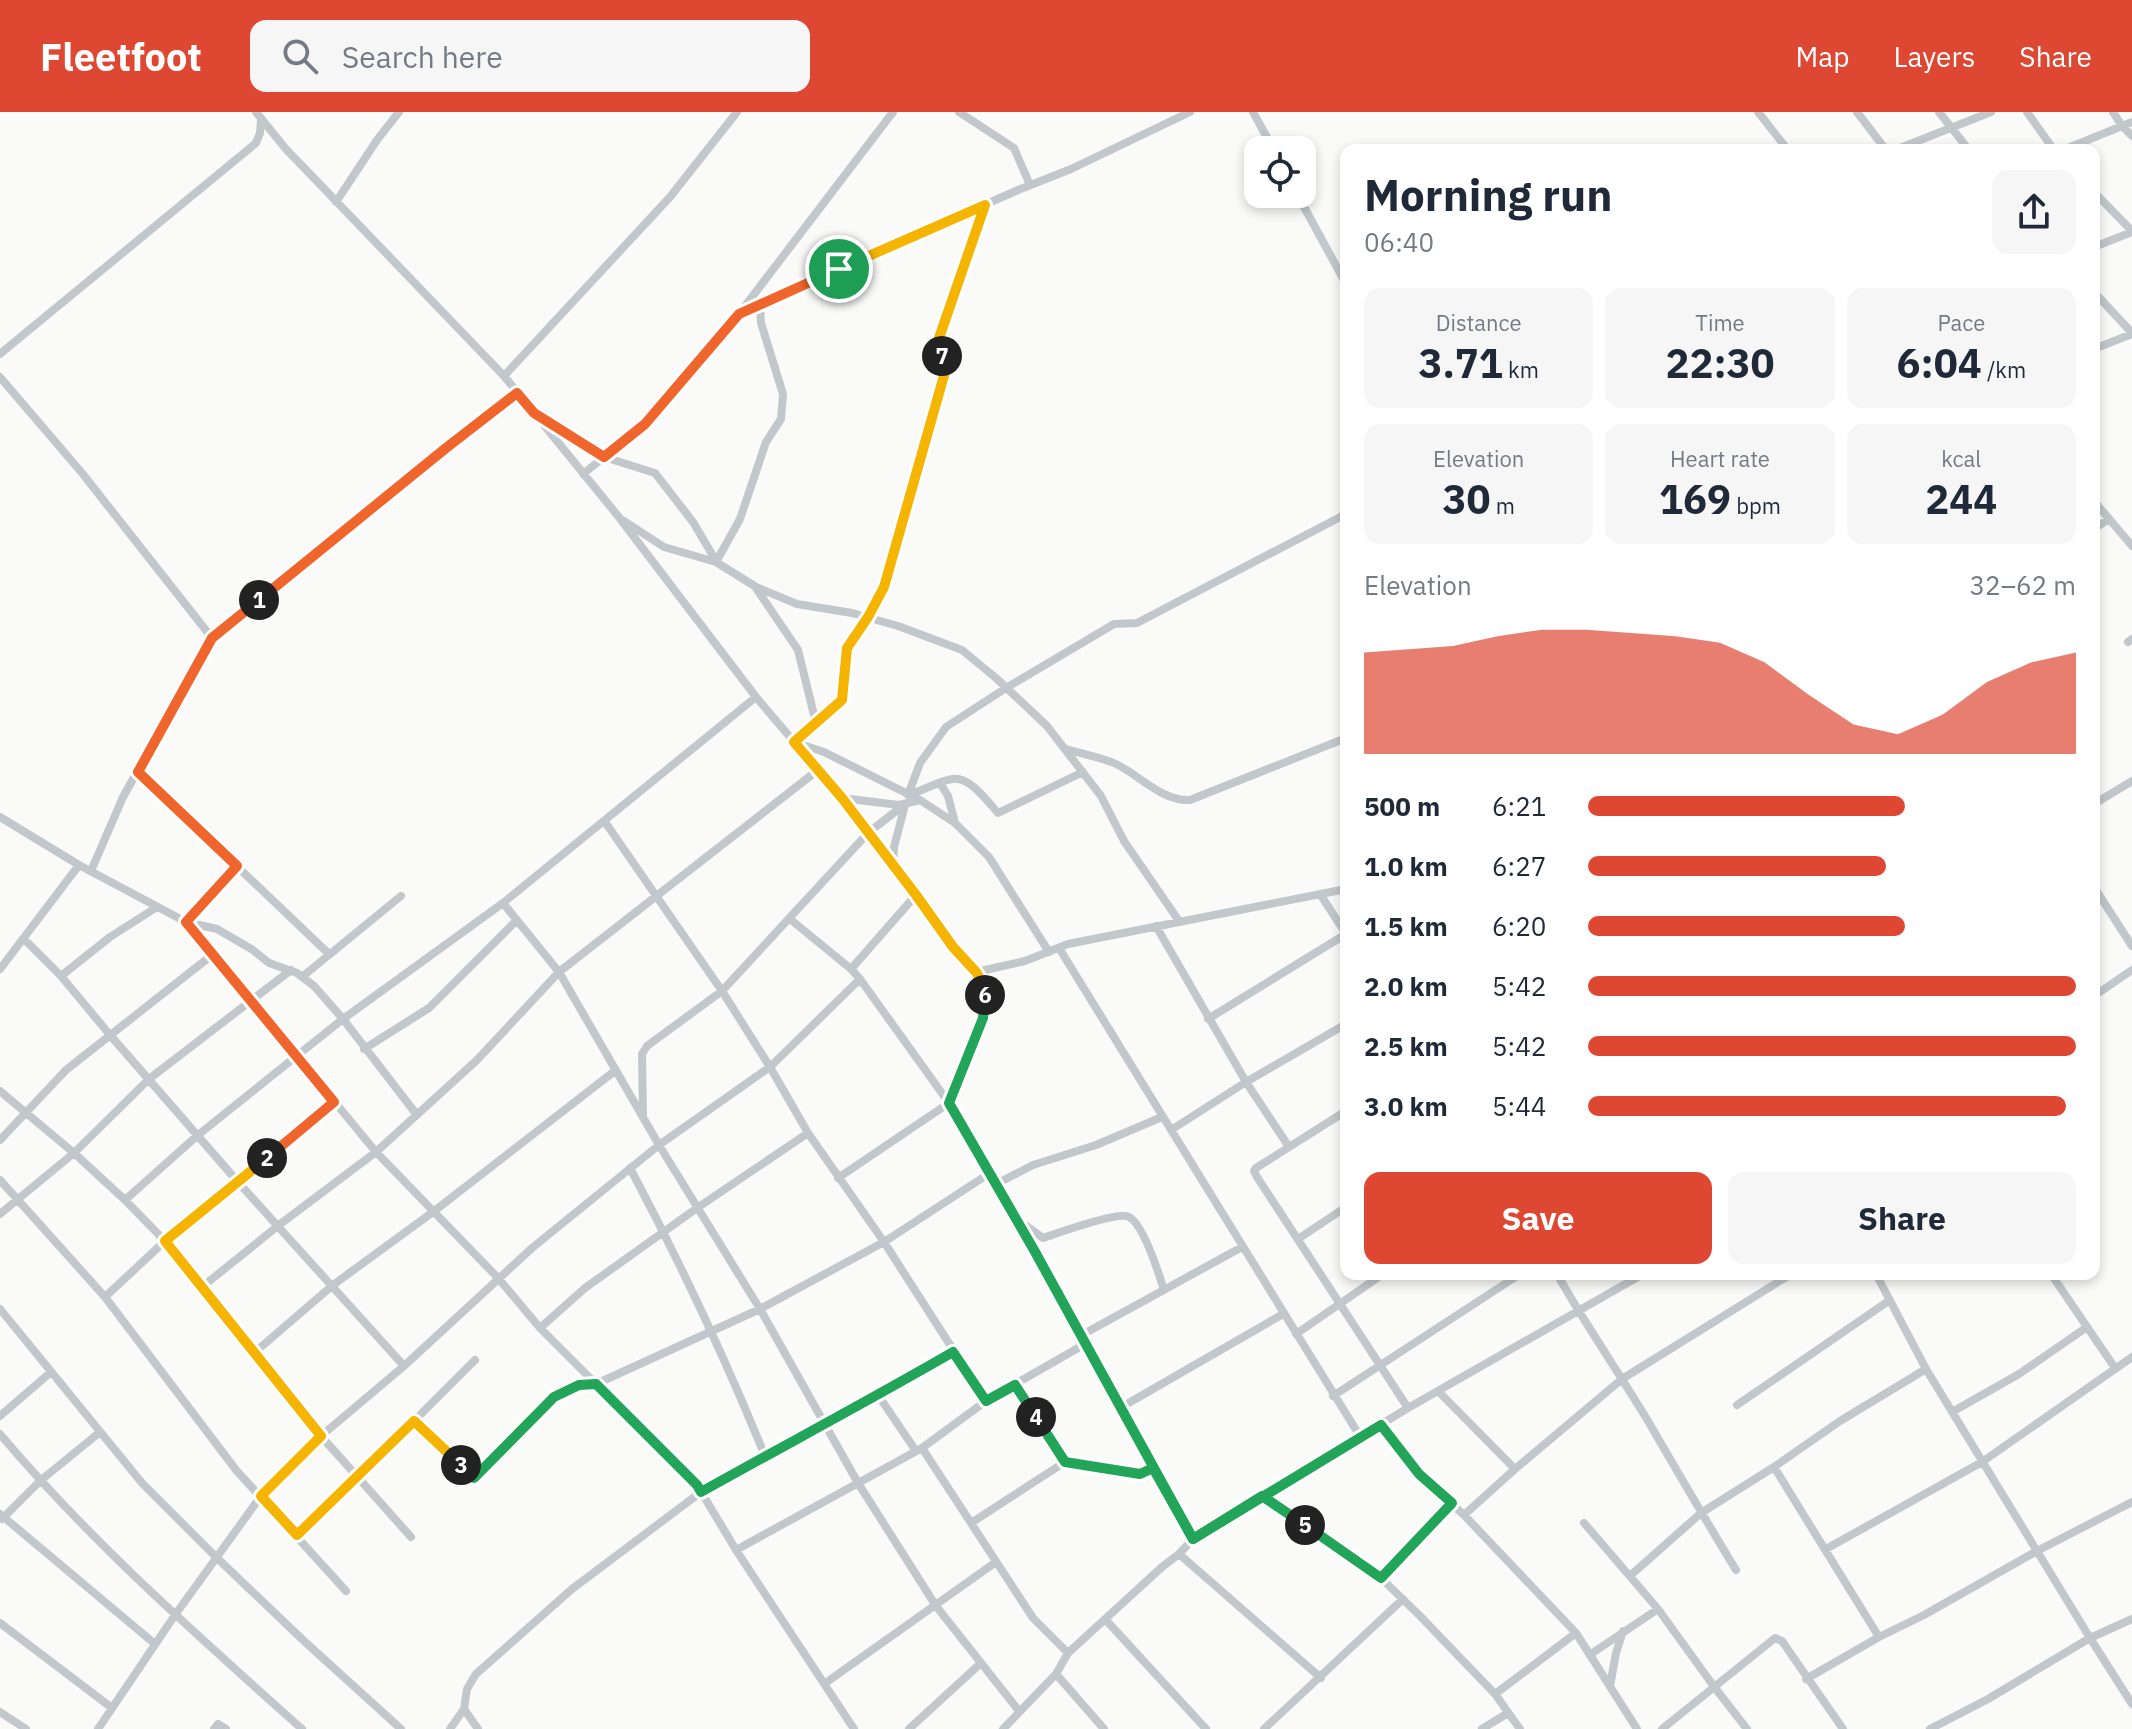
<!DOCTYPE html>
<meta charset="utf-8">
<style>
:root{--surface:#fff;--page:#f6f6f7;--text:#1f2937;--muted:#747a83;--accent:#de4833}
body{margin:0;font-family:"IBM Plex Sans",sans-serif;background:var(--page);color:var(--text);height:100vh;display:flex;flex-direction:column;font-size:30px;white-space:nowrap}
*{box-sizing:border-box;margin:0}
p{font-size:26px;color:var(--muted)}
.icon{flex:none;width:44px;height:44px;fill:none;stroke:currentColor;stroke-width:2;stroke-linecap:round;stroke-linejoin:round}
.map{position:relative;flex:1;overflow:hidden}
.details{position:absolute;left:1340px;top:32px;width:760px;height:1136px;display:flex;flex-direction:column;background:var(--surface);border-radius:16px;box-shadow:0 4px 12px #0003}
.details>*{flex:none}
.controls{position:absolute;left:1244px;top:24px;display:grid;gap:16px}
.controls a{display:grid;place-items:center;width:72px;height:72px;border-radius:16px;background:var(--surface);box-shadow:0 4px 12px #0003;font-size:40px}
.pin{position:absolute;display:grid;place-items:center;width:68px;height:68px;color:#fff;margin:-34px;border:4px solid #fff;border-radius:50%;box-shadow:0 2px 8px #0007}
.km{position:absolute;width:40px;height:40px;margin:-20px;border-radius:50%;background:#222;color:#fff;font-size:22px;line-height:40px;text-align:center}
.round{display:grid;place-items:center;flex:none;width:84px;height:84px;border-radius:16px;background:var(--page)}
.headline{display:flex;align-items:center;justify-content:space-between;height:136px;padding:0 24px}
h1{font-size:44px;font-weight:800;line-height:60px}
.figures{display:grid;grid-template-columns:repeat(3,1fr);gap:12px;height:136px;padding:8px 24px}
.figures div{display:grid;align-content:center;border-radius:16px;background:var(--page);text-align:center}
.figures b{font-size:40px;font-weight:800}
.figures small{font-size:22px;font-weight:400}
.figures p{font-size:22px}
.chart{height:224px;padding:16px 24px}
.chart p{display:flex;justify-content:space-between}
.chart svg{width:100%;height:144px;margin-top:8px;fill:var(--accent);opacity:.7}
.cta{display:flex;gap:16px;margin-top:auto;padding:16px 24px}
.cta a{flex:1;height:92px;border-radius:16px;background:var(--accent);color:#fff;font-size:32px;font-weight:800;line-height:92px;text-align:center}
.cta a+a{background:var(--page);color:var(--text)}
ul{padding:0 24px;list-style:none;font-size:26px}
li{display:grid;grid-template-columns:128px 96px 1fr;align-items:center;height:60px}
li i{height:20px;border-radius:10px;background:var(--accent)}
header{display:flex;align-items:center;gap:48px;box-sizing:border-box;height:112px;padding:0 40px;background:var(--accent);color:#fff}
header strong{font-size:38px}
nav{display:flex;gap:44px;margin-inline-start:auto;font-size:28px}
.search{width:560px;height:72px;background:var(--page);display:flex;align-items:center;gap:20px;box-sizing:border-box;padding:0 28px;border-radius:16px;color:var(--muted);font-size:30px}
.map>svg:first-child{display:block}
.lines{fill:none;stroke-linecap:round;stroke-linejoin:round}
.minor{stroke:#c1c7ca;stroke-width:8}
.split-1-casing{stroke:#fff;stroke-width:16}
.split-2-casing{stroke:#fff;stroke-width:16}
.split-3-casing{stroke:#fff;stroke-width:16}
.split-4-casing{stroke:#fff;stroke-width:16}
.split-5-casing{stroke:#fff;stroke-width:16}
.split-6-casing{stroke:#fff;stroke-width:16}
.split-7-casing{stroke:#fff;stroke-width:16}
.split-8-casing{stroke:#fff;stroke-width:16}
.split-1{stroke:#f0652b;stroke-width:10}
.split-2{stroke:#f0652b;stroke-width:10}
.split-3{stroke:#f5b400;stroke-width:10}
.split-4{stroke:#22a559;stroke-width:10}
.split-5{stroke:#22a559;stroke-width:10}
.split-6{stroke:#22a559;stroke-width:10}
.split-7{stroke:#f5b400;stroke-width:10}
.split-8{stroke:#f5b400;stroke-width:10}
</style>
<header>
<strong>Fleetfoot</strong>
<div class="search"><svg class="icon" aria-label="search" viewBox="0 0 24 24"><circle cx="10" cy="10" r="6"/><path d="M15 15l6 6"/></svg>Search here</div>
<nav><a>Map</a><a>Layers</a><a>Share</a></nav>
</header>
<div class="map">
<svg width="2132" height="1617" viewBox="0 0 2132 1617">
<rect width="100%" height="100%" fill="#fafaf8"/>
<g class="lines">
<!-- minor -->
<path class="minor" d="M 256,0 L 285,36 L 504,264 L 618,404 L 756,585 L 842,686 L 916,783 L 953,835 L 976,860 L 985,875 L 983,906 L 949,991 L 838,1066
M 959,0 L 1014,36 L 1030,73
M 1253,0 L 1274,38
M 1758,0 L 1788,38
M 1857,0 L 1886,38
M 1939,0 L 1969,38
M 2027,0 L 2054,38
M 2113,0 L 2122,14 L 2132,24
M 1895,38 L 1991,0
M 2063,38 L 2132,10
M 2094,80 L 2132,119
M 1297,82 L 1346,172
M 336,90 L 377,28 L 399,0
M 2094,135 L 2132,120
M 2094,180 L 2132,221
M 739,202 L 1018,78 L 1071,57 L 1190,0
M 2094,237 L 2132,222
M 0,242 L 256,31 L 260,21 L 261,8
M 504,264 L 670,85 L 737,0
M 0,265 L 82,361 L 212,526
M 541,306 L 604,345 L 655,361 L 693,410 L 716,449
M 583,362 L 645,312 L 673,280 L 739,202 L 893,0
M 2094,389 L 2132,434
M 624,409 L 664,435 L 716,450 L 756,475 L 797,492 L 852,501 L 898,514 L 962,538 L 996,566 L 1047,614 L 1101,684 L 1124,729 L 1179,809
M 2094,417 L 2109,407
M 716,450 L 740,407 L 766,330 L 781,307 L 783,282 L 761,211 L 760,192
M 756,476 L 798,538 L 816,611
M 2128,530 L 2132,527
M 1066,637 C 1082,642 1101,645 1116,652 C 1139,663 1163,690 1190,688 L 1346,626
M 138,660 L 329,842
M 940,671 L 948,684 L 955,711
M 909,682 C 924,679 938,669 952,667 C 970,664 987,689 998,701 L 1083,660
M 908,683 L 920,651 L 946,615 L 1006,576 L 1114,512 L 1137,511 L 1346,402
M 842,686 L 899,693 L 920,688 L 955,711 L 989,745 L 1049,840
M 920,688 L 824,640 L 794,630 L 842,588 L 847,536 L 868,505 L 884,475 L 945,260 L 939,226 L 985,93
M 2094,692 L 2132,669
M 0,705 L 79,753 L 186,810 L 376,1040 L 499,1167 L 540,1216 L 697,1373 L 736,1438 L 854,1617
M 605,710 L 722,879 L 770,955 L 808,1021 L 884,1130 L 986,1289
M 237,754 L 186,810 L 217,817 L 253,838 L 269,851 L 297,861 L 314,874 L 343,907 L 417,1003
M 893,754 L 894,735 L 905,693
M 91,759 L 123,685 L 212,526 L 446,336 L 517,281
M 2094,775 L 2132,834
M 1320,782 L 1346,822
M 503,791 L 559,860 L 659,1033 L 760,1197 L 858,1371 L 936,1494 L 1019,1599
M 790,807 L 851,857 L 860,867 L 949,991 L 1034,1138 L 1193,1427
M 1156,814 L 1246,970 L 1171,1018
M 24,827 L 61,864 L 110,923 L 238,1070 L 404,1254
M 1059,836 L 1361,1326
M 0,857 L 79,753
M 851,857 L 916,783
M 976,860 L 1025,849 L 1068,832 L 1346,777
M 61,864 L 110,825 L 157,795
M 302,865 L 401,784
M 2094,884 L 2132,858
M 1208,907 L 1346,822
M 364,937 L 429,896 L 517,808
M 0,979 L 74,1041 L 125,1088 L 165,1129 L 321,1324 L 411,1425
M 1346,999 L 1256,1056 L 1254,1059 L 1257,1065 L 1408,1296
M 643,1005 L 642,942 L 647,934 L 722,879 L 868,721 L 905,692
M 0,1028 L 66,958 L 212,843
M 1289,1035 L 1246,970 L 1346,912
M 630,1056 C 680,1150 725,1246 765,1344
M 0,1068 L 105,1185 L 236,1358 L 346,1479
M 996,1072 L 1033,1053 L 1096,1033 L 1162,1005
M 125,1088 L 198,1023 L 343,907 L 503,791 L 756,585
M 0,1102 L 74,1041 L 149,967 L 291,858
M 1021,1110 L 1043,1126 C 1058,1121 1118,1099 1129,1105 C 1143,1112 1159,1162 1164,1178
M 1298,1127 L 1346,1095
M 1557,1162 C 1585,1212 1618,1259 1648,1309 C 1677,1359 1706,1409 1736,1458
M 1876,1162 L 1926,1257 L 2090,1526 L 2132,1592
M 2051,1162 L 2115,1256
M 202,1175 L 279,1113 L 376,1040 L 477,948 L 559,860 L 818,658
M 105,1185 L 165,1129 L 334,990
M 0,1197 L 142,1371 L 216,1445 L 304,1529 L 401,1617
M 540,1216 L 585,1176 L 697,1096 L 808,1021
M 1296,1222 L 1383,1162
M 1080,1224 L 1242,1135
M 254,1241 L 333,1173 L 433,1100 L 616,958
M 1015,1273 L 1065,1350
M 1438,1279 L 1515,1357
M 878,1283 L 916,1339
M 1333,1284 L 1520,1162
M 1737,1293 L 1890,1188
M 1120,1296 L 1283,1202
M 1952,1300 L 2019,1262 L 2087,1215
M 0,1304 L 51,1260
M 414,1309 L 475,1248
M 1381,1313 L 1419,1362 L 1464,1403 L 1576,1521 L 1637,1617
M 0,1322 C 91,1430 197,1523 302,1617
M 922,1336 L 1033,1506 L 1068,1541
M 1774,1355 L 1879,1525 L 1924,1503 L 2037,1439 L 2132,1390
M 1262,1384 L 1381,1466 L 1420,1504 L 1495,1582 L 1520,1617
M 0,1402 L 155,1532
M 1464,1403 L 1515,1357 L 1622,1267 L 1791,1162
M 2,1407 L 40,1369 L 100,1320
M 971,1411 L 1065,1350 L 1140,1362 L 1153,1356
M 1584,1411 L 1658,1497 L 1715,1576 L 1747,1617
M 297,1423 L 414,1309 L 474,1366 L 554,1285 L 579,1273 L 596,1272 L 760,1197 L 884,1130 L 990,1061
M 1826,1437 L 1982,1350 L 2132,1245
M 736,1438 L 922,1336 L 986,1289 L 1085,1232
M 1179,1442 L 1321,1566
M 1631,1463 L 1701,1401 L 1774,1355 L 1840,1309 L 1926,1257
M 1381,1466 L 1452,1391
M 1105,1507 L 1206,1617
M 0,1511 L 112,1596
M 1591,1542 L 1658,1497
M 1056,1562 L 1104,1617
M 1806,1567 L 1879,1525
M 824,1572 L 996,1450
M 1610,1574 L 1616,1541 L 1623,1519
M 1495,1582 L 1576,1521
M 464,1597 L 478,1617
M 0,1600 L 26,1617
M 98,1617 L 175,1503 L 261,1384 L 321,1324 L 404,1254 L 532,1136 L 659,1033 L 770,955 L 860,867
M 214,1617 L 218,1612 L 226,1617
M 450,1617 L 464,1597 L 467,1577 L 476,1562 L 572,1477 L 701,1380 L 861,1293 L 953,1240
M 909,1617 L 981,1551
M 1003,1617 L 1056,1562 L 1068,1541 L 1162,1455 L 1179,1442 L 1193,1427 L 1408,1296 L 1643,1162
M 1264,1617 L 1403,1487
M 1482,1617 L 1508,1601
M 1662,1617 L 1775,1526 L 1782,1529 L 1843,1617
M 1930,1617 L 1988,1587 L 2090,1526 L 2132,1507"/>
</g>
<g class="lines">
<!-- split-1 casing -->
<g class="split-1-casing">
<path id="split-1" d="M 259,488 L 446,336 L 517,281 L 534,301 L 604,345 L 645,312 L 739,202 L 839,157"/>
</g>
<!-- split-2 casing -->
<g class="split-2-casing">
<path id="split-2" d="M 259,488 L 212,526 L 138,660 L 237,754 L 186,810 L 334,990 L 267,1046"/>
</g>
<!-- split-3 casing -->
<g class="split-3-casing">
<path id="split-3" d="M 267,1046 L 165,1129 L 321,1324 L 261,1384 L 297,1423 L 414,1309 L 461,1353"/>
</g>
<!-- split-4 casing -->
<g class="split-4-casing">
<path id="split-4" d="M 461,1353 L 474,1366 L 554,1285 L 579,1273 L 596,1272 L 697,1373 L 701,1380 C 785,1333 870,1288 953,1240 L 986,1289 L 1015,1273 L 1036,1305"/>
</g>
<!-- split-5 casing -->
<g class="split-5-casing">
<path id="split-5" d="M 1036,1305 L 1065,1350 L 1140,1362 L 1153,1356 L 1193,1427 L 1381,1313 L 1419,1362 L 1452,1391 L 1381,1466 L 1305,1413"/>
</g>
<!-- split-6 casing -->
<g class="split-6-casing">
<path id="split-6" d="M 985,883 L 983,906 L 949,991 L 1034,1138 L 1193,1427 L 1262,1384 L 1305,1413"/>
</g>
<!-- split-7 casing -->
<g class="split-7-casing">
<path id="split-7" d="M 942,244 L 945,260 L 884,475 L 868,505 L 847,536 L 842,588 L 794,630 L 842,686 L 916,783 L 953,835 L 976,860 L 985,875 L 985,883"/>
</g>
<!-- split-8 casing -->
<g class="split-8-casing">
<path id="split-8" d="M 839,157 L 985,93 L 939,226 L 942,244"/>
</g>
<!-- split-1 -->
<use href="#split-1" class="split-1"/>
<!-- split-2 -->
<use href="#split-2" class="split-2"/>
<!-- split-3 -->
<use href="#split-3" class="split-3"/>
<!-- split-4 -->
<use href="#split-4" class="split-4"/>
<!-- split-5 -->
<use href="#split-5" class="split-5"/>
<!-- split-6 -->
<use href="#split-6" class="split-6"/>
<!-- split-7 -->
<use href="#split-7" class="split-7"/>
<!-- split-8 -->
<use href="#split-8" class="split-8"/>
</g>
</svg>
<div class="controls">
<a><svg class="icon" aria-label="locate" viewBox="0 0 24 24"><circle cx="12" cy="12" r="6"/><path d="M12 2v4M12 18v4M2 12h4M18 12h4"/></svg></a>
</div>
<div class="pin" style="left:839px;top:157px;background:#1e9e55"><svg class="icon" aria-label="arrive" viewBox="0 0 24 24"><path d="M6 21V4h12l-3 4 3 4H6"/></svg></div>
<b class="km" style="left:259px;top:488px">1</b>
<b class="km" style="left:267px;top:1046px">2</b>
<b class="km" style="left:461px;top:1353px">3</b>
<b class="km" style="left:1036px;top:1305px">4</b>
<b class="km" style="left:1305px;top:1413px">5</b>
<b class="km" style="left:985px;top:883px">6</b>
<b class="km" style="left:942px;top:244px">7</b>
<section class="details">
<div class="headline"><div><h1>Morning run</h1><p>06:40</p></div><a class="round"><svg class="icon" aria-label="share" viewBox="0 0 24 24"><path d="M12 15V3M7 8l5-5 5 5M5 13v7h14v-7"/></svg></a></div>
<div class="figures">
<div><p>Distance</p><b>3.71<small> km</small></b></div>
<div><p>Time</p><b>22:30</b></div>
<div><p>Pace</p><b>6:04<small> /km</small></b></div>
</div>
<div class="figures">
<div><p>Elevation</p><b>30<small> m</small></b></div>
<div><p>Heart rate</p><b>169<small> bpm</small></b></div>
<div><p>kcal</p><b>244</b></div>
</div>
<div class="chart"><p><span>Elevation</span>32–62 m</p>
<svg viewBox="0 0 160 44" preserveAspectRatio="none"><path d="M0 44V13L10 12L20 11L30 8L40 6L50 6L60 7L70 8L80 10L90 16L100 26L110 35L120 38L130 32L140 22L150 16L160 13V44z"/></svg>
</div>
<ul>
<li><b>500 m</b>6:21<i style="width:65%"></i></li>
<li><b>1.0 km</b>6:27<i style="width:61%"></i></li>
<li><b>1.5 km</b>6:20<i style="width:65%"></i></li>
<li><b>2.0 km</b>5:42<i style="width:100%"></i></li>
<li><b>2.5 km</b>5:42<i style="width:100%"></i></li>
<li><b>3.0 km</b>5:44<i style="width:98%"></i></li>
</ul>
<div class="cta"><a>Save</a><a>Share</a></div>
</section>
</div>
